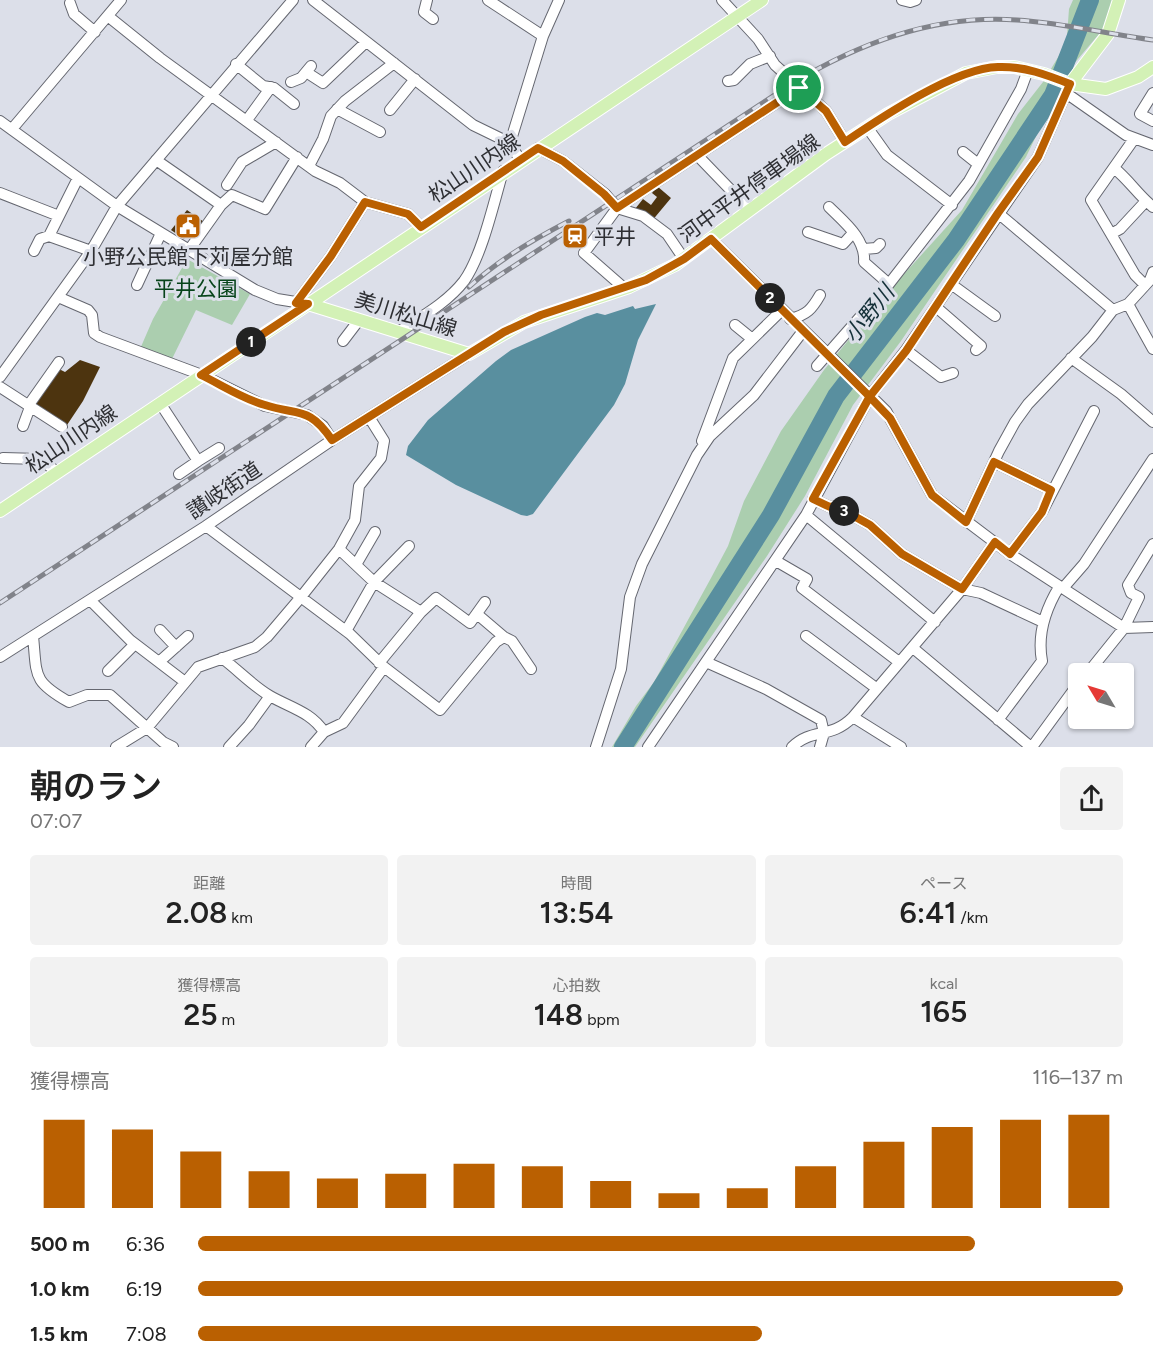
<!DOCTYPE html>
<html lang="ja">
<meta charset="utf-8">
<style>
:root{--surface:#fff;--page:#f2f2f2;--text:#222;--muted:#767676;--accent:#ba6001}
body{margin:0;font-family:Figtree,"Noto Sans JP",sans-serif;background:var(--page);color:var(--text);height:100vh;display:flex;flex-direction:column;font-size:22px;white-space:nowrap}
*{box-sizing:border-box;margin:0}
p{font-size:20px;color:var(--muted)}
.icon{flex:none;width:33px;height:33px;fill:none;stroke:currentColor;stroke-width:2;stroke-linecap:round;stroke-linejoin:round}
.map{position:relative;height:747px;overflow:hidden}
.details{display:flex;flex-direction:column;background:var(--surface);flex:1}
.details>*{flex:none}
.needle{width:39px;rotate:308deg}
.tools{position:absolute;left:1068px;top:663px;display:grid;gap:12px}
.tools a{display:grid;place-items:center;width:66px;height:66px;border-radius:6px;background:var(--surface);box-shadow:0 2px 4px #0004;font-size:30px}
.pin{position:absolute;display:grid;place-items:center;width:51px;height:51px;color:#fff;margin:-26px;border:3px solid #fff;border-radius:50%;box-shadow:0 2px 6px #0007}
.km{position:absolute;width:30px;height:30px;margin:-15px;border-radius:50%;background:#222;color:#fff;font-size:16px;line-height:30px;text-align:center}
.round{display:grid;place-items:center;flex:none;width:63px;height:63px;border-radius:6px;background:var(--page)}
.head{display:flex;align-items:center;justify-content:space-between;height:102px;padding:0 30px}
h1{font-size:33px;font-weight:600;line-height:45px}
.stats{display:grid;grid-template-columns:repeat(3,1fr);gap:9px;height:102px;padding:6px 30px}
.stats div{display:grid;align-content:center;border-radius:6px;background:var(--page);text-align:center}
.stats b{font-size:30px;font-weight:600}
.stats small{font-size:16px;font-weight:400}
.stats p{font-size:16px}
.chart{height:168px;padding:12px 30px}
.chart p{display:flex;justify-content:space-between}
.chart svg{width:100%;height:108px;margin-top:6px;stroke:var(--accent);stroke-width:6}
ul{padding:0 30px;list-style:none;font-size:20px}
li{display:grid;grid-template-columns:96px 72px 1fr;align-items:center;height:45px}
li i{height:15px;border-radius:8px;background:var(--accent)}
.map>svg:first-child{display:block}
.green{fill:#abceaf}
.water{fill:#598f9f}
.lines{fill:none;stroke-linecap:round;stroke-linejoin:round}
.river{stroke:#598f9f;stroke-width:18}
.building{fill:#4d340f}
.minor-casing{stroke:#656770;stroke-width:12}
.major-casing{stroke:#fff;stroke-width:14}
.minor{stroke:#fff;stroke-width:10}
.major{stroke:#d3f1b6;stroke-width:12}
.rail-casing{stroke:#81838a;stroke-width:5}
.rail{stroke:#dcdfe9;stroke-width:3;stroke-dasharray:9;stroke-linecap:butt}
.route-casing{stroke:#fff;stroke-width:12}
.route{stroke:#ba6001;stroke-width:8}
.labels{text-anchor:middle;dominant-baseline:central;stroke-width:6;stroke-linejoin:round;paint-order:stroke}
.street-label{font-size:21px;fill:#2e2f33;stroke:#dcdfe9}
.poi-label{font-size:21px;fill:#2e2f33;stroke:#dcdfe9;text-anchor:start}
.park-label{font-size:21px;fill:#07441a;stroke:#dcdfe9}
.water-label{font-size:22px;font-style:italic;fill:#143038;stroke:#dcdfe9}
</style>
<div class="map">
<svg width="1153" height="747" viewBox="0 0 1153 747">
<rect width="100%" height="100%" fill="#dcdfe9"/>
<!-- green -->
<path class="green" d="M 1073,0 L 1115,0 L 1105,27 L 1067,72 L 1026,157 L 901,341 L 853,405 L 805,496 L 767,556 L 635,747 L 612,747 L 636,706 L 654,682 L 711,578 L 728,546 L 744,501 L 781,431 L 824,370 L 886,294 L 962,210 L 1018,114 L 1043,82 L 1060,54 L 1067,36 L 1069,9 Z
M 187,259 L 250,294 L 232,325 L 196,310 L 171,361 L 140,349 L 153,319 Z"/>
<!-- water -->
<path class="water" d="M 656,304 L 638,340 L 625,384 L 614,405 L 533,514 L 527,516 L 521,515 L 456,485 L 406,455 L 408,446 L 428,420 L 496,361 L 511,350 L 585,317 L 597,313 L 605,315 L 633,306 L 635,309 Z"/>
<g class="lines">
<!-- river -->
<path class="river" d="M 623,747 L 771,515 L 836,396 L 956,240 L 1053,95 L 1090,0"/>
</g>
<!-- building -->
<path class="building" d="M 657,186 L 671,198 L 651,222 L 635,209 L 643,199 L 651,205 L 657,197 L 652,193 Z
M 187,210 L 204,222 L 196,235 L 191,231 L 184,239 L 171,230 Z
M 579,228 L 585,237 L 571,246 L 565,236 Z
M 80,360 L 100,367 L 83,401 L 65,428 L 28,406 L 55,367 L 65,372 Z"/>
<g class="lines">
<!-- minor casing -->
<g class="minor-casing">
<path id="minor" d="M 313,0 L 473,125 L 510,143 L 520,160
M 427,0 L 424,12 L 433,19
M 488,0 L 543,36
M 722,0 L 758,39 L 775,65 L 826,111 L 845,142
M 902,0 L 910,2 L 916,0
M 70,3 L 74,14 L 95,32
M 109,17 L 160,58 L 315,171 L 340,183 L 365,202 L 408,214 L 421,227
M 236,64 L 263,86 L 274,88 L 294,104
M 306,72 L 323,83 L 366,42
M 728,81 L 734,80 L 750,64 L 770,56
M 291,82 L 301,78 L 311,66
M 1066,93 L 1126,135 L 1153,145
M 1153,93 L 1140,114 L 1153,121
M 337,109 L 380,132
M 390,110 L 415,79
M 247,120 L 271,87
M 0,121 L 117,206 L 255,290 L 277,299 L 308,304
M 867,127 L 887,155 L 952,205
M 12,129 L 121,0
M 1134,139 L 1091,200 L 1135,275 L 1145,285
M 510,143 L 543,36 L 559,0
M 538,148 L 563,161 L 605,194 L 617,208 L 643,216 L 667,234 L 684,259
M 963,152 L 978,164
M 696,154 L 750,210
M 156,160 L 221,205 L 232,195 L 265,209 L 297,157
M 309,166 L 323,139 L 331,116 L 345,101 L 394,63
M 1114,168 C 1129,180 1138,195 1153,207
M 227,185 L 242,162 L 276,142
M 0,193 L 59,216
M 829,207 C 844,222 866,239 864,262 L 889,284
M 998,213 L 1113,310
M 808,232 L 843,244 L 853,233
M 1111,234 L 1120,229 L 1146,201
M 49,236 L 78,178
M 711,239 L 886,411 L 932,495 L 1010,554 L 1124,628 L 1153,627
M 864,249 L 876,248 L 880,244
M 189,250 L 221,205
M 34,251 L 40,239 L 49,236 L 91,251
M 951,284 L 995,316
M 137,285 L 161,233
M 624,288 L 584,253 L 617,208 L 799,88
M 58,297 L 88,310 L 92,315 L 94,333 L 100,337 L 202,375 L 265,406 L 307,415 L 323,426 L 332,440
M 296,303 L 331,256 L 365,202
M 1128,304 L 1153,349
M 936,307 L 981,346 L 976,350
M 790,319 C 807,315 812,309 820,295
M 735,325 L 751,338
M 398,332 C 421,317 447,303 464,281 C 482,256 494,202 503,171
M 343,341 L 359,320
M 906,350 L 941,377 L 953,373
M 1071,358 L 1121,394 L 1153,422
M 817,366 L 889,284 L 969,181 L 1021,89 L 1028,70
M 0,377 L 91,251 L 117,206 L 293,0
M 0,387 L 62,427
M 160,403 L 198,461 L 219,448
M 28,406 L 59,362
M 23,426 L 30,407
M 702,441 L 733,358 L 782,310
M 3,458 L 40,459 L 57,472
M 994,462 L 1051,490
M 179,474 L 198,461
M 813,499 L 830,507 L 836,506 L 870,525 L 902,554 L 962,589 L 981,593 L 1043,622
M 806,515 L 935,622
M 966,522 L 999,451 L 1015,422 L 1028,404 L 1092,337 L 1113,310 L 1128,304 L 1150,280 L 1153,272
M 206,526 L 350,634 L 384,667 L 440,710 L 496,642 L 504,637 L 512,641 L 531,669
M 339,549 L 374,582 L 421,612
M 1010,554 L 1042,512 L 1094,411
M 776,561 L 807,579 L 802,588 L 899,662
M 357,563 L 375,532
M 1064,587 L 1084,564 L 1153,459
M 90,600 L 130,640 L 185,682
M 477,614 L 504,637
M 160,630 L 176,647
M 346,631 L 374,582 L 409,546
M 33,636 C 37,676 32,681 69,702 L 87,695 L 110,695 L 163,742 L 173,747
M 806,636 L 876,688
M 913,648 L 1031,747
M 0,657 L 206,526 L 332,440 L 469,354
M 222,658 C 238,670 253,686 270,696 C 291,708 311,712 324,732
M 159,662 L 188,636
M 706,662 L 766,689 L 821,720 L 824,733 L 820,747
M 379,663 L 421,612 L 436,598 L 470,623 L 485,602
M 108,671 L 135,644
M 1087,674 L 1124,628 L 1139,597 L 1131,593 L 1128,585 L 1153,544
M 853,717 L 901,747
M 998,720 L 1042,661 C 1037,634 1045,610 1059,587
M 116,747 L 147,728 L 198,667 L 255,647 L 267,637 L 301,597 L 339,549 L 355,520 L 359,486 L 381,458 L 384,441 L 369,417
M 229,747 L 249,725 L 270,696
M 311,747 L 324,732 L 343,723 L 384,667
M 596,747 L 621,669 L 630,597 L 642,564 L 697,455 L 710,436 L 754,395 L 803,331
M 648,747 L 806,515 L 870,396 L 906,350 L 1038,157 L 1070,84
M 792,747 C 813,727 830,740 853,717 L 962,589 L 995,542
M 1032,747 L 1078,684"/>
</g>
<!-- major casing -->
<g class="major-casing">
<path id="major" d="M 1070,84 L 1108,34 L 1119,0
M 308,304 L 469,354 L 524,322 L 629,287 L 675,265 L 826,154 L 888,114 L 966,73 L 997,67 L 1014,67 L 1044,74 L 1070,84 L 1106,89 L 1138,77 L 1153,67
M 0,511 L 762,0"/>
</g>
<!-- minor -->
<use href="#minor" class="minor"/>
<!-- major -->
<use href="#major" class="major"/>
<!-- rail casing -->
<g class="rail-casing">
<path id="rail" d="M 469,287 C 498,260 534,239 569,221
M 0,603 L 793,83 C 861,42 936,14 1017,20 C 1063,23 1108,34 1153,40"/>
</g>
<!-- rail -->
<use href="#rail" class="rail"/>
</g>
<g class="lines">
<!-- route casing -->
<g class="route-casing">
<path id="route" d="M 799,88 L 617,208 L 604,194 L 563,161 L 538,148 L 421,227 L 408,214 L 365,202 L 331,256 L 296,303 L 308,304 L 201,375 C 222,385 243,399 265,405 C 299,416 309,406 332,440 L 504,332 L 541,315 L 646,280 L 684,259 L 711,239 L 867,394 L 890,418 L 932,495 L 966,522 L 994,462 L 1051,490 L 1042,512 L 1010,554 L 995,542 L 962,589 L 902,554 L 870,525 L 836,506 L 830,507 L 813,499 L 870,396 L 906,351 L 998,213 L 1038,157 L 1070,84 C 1047,75 1024,66 998,67 C 955,68 882,117 845,142 L 826,111 L 799,88"/>
</g>
<!-- route -->
<use href="#route" class="route"/>
</g>
<!-- icons -->
<defs>
<g id="civic-square" transform="scale(1.35)"><rect x="-9" y="-9" width="18" height="18" rx="4" fill="#ba6001" stroke="#dcdfe9"/><path d="M-.6-6.5H3V-4.5H.6V-3L4-1V1h2V6H-6V1h2V-1L-.6-3ZM-1.2 2.5V6h2.4V2.5Z" fill="#fff"/></g>
<g id="station-square" transform="scale(1.35)"><rect x="-9" y="-9" width="18" height="18" rx="4" fill="#ba6001" stroke="#dcdfe9"/><path d="M-3-6H3Q5-6 5-4V2Q5 4 3 4L4.5 6H3L1.5 4h-3L-3 6H-4.5L-3 4Q-5 4-5 2V-4Q-5-6-3-6ZM-3.5-4v3h7v-3ZM-3.5 1v1.5H-2V1ZM2 1v1.5H3.5V1Z" fill="#fff"/></g>
</defs>
<g fill-rule="evenodd">
<use href="#civic-square" x="188" y="226"/>
<use href="#station-square" x="575" y="236"/>
</g>
<g class="labels">
<!-- street labels -->
<g class="street-label">
<text transform="translate(474 168) rotate(-34)">松山川内線</text>
<text transform="translate(749 188) rotate(-36)">河中平井停車場線</text>
<text transform="translate(406 314) rotate(17)">美川松山線</text>
<text transform="translate(71 439) rotate(-34)">松山川内線</text>
<text transform="translate(224 490) rotate(-34)">讃岐街道</text>
</g>
<!-- poi labels -->
<g class="poi-label">
<text x="594" y="236">平井</text>
<text x="188" y="256" text-anchor="middle">小野公民館下苅屋分館</text>
</g>
<!-- park labels -->
<g class="park-label">
<text x="196" y="288">平井公園</text>
</g>
<!-- water labels -->
<g class="water-label">
<text transform="translate(869 314) rotate(-52)">小野川</text>
</g>
</g>
</svg>
<div class="tools">
<a><svg class="needle" viewBox="-14 -14 28 28"><path d="M0-13l5 13h-10z" fill="#e53935"/><path d="M0 13l5-13h-10z" fill="#767676"/></svg></a>
</div>
<div class="pin" style="left:799px;top:88px;background:#1e9e55"><svg class="icon" aria-label="arrive" viewBox="0 0 24 24"><path d="M6 21V4h12l-3 4 3 4H6"/></svg></div>
<b class="km" style="left:251px;top:342px">1</b>
<b class="km" style="left:770px;top:298px">2</b>
<b class="km" style="left:844px;top:511px">3</b>
</div>
<section class="details">
<div class="head"><div><h1>朝のラン</h1><p>07:07</p></div><a class="round"><svg class="icon" aria-label="share" viewBox="0 0 24 24"><path d="M12 15V3M7 8l5-5 5 5M5 13v7h14v-7"/></svg></a></div>
<div class="stats">
<div><p>距離</p><b>2.08<small> km</small></b></div>
<div><p>時間</p><b>13:54</b></div>
<div><p>ペース</p><b>6:41<small> /km</small></b></div>
</div>
<div class="stats">
<div><p>獲得標高</p><b>25<small> m</small></b></div>
<div><p>心拍数</p><b>148<small> bpm</small></b></div>
<div><p>kcal</p><b>165</b></div>
</div>
<div class="chart"><p><span>獲得標高</span>116–137 m</p>
<svg viewBox="0 0 160 44" preserveAspectRatio="none"><path d="M5 44V8M15 44V12M25 44V21M35 44V29M45 44V32M55 44V30M65 44V26M75 44V27M85 44V33M95 44V38M105 44V36M115 44V27M125 44V17M135 44V11M145 44V8M155 44V6"/></svg>
</div>
<ul>
<li><b>500 m</b>6:36<i style="width:84%"></i></li>
<li><b>1.0 km</b>6:19<i style="width:100%"></i></li>
<li><b>1.5 km</b>7:08<i style="width:61%"></i></li>
</ul>
</section>
